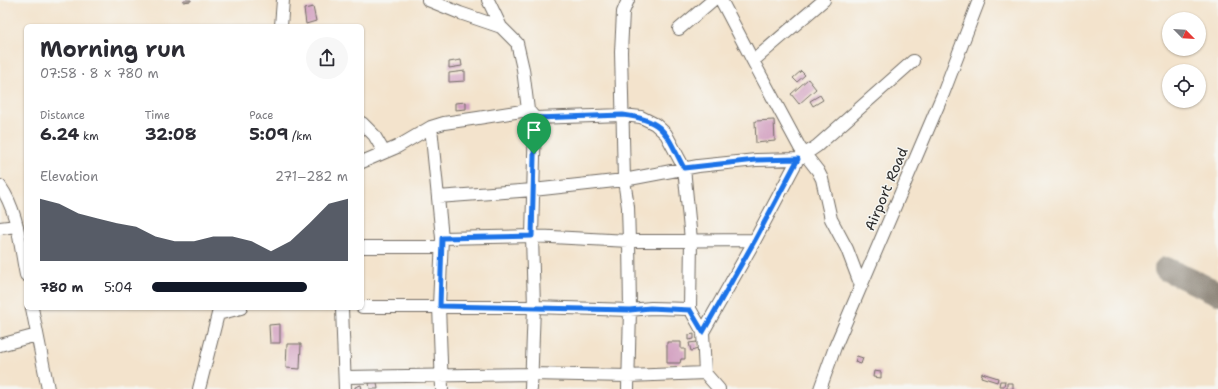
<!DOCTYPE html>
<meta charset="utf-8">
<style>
:root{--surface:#fff;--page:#f7f7f7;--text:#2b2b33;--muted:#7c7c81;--accent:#111827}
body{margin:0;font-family:"Shantell Sans",sans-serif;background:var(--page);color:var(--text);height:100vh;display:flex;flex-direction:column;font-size:15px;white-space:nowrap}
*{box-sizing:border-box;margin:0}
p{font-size:13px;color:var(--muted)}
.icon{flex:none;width:22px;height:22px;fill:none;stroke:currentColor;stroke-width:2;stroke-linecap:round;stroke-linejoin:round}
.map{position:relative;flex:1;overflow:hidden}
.panel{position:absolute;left:24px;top:24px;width:340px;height:286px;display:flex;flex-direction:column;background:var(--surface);border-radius:6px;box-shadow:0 1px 3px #0004}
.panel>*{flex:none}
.needle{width:26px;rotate:114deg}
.buttons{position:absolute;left:1162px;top:12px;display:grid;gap:8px}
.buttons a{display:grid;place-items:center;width:44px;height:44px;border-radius:50%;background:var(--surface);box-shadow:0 1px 3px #0004;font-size:20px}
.pin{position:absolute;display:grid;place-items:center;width:34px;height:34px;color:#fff;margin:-41px -17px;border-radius:50% 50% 50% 0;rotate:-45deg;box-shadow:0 0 4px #0007}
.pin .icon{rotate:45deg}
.round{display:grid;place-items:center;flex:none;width:42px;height:42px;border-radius:21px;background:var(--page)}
.headline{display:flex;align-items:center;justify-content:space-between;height:68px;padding:0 16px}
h1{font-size:22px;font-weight:700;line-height:30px}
.stats{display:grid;grid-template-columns:repeat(3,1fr);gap:6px;height:68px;padding:4px 16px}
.stats div{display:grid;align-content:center}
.stats b{font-size:17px;font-weight:700}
.stats small{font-size:11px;font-weight:400}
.stats p{font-size:11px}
.chart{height:112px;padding:8px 16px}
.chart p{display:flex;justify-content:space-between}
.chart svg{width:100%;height:72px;margin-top:4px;fill:var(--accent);opacity:.7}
ul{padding:0 16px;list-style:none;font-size:13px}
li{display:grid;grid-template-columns:64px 48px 1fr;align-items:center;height:30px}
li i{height:10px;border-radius:5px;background:var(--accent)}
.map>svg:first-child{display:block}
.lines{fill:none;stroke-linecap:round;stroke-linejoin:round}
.taxiway{stroke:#8f877c;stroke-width:24}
.building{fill:#d3a1c1}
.minor-casing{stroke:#716b63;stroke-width:14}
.minor{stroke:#fff;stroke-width:12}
.route-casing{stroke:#fff;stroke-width:8}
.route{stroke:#1a73e8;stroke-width:5}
.labels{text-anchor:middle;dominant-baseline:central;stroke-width:3;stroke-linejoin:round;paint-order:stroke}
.street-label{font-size:14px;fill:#2b2b2b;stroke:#f6f6f2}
</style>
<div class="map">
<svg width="1218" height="389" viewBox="0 0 1218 389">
<rect width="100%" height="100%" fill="#f6f6f2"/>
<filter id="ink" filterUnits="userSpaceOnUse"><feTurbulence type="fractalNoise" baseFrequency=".025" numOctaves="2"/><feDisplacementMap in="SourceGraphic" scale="8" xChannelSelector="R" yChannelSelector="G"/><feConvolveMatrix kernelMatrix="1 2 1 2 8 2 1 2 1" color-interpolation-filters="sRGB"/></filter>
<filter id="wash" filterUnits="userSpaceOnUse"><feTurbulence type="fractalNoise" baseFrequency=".012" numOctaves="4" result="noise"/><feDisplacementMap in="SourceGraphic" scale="16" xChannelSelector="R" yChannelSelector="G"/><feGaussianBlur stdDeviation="0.9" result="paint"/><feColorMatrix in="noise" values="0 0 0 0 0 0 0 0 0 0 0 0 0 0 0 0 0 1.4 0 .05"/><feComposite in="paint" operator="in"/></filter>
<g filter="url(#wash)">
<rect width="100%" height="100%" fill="#f3e3cc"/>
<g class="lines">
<!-- taxiway -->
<path class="taxiway" d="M 1166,269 L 1218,293"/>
</g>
<g id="blocks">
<!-- building -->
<path class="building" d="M 184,0 L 191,0 L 191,1 L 183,2 Z
M 313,7 L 316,21 L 306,24 L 304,9 Z
M 461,60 L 462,66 L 449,68 L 449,62 Z
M 465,71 L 465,81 L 449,82 L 449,73 Z
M 801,71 L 805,75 L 797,82 L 793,78 Z
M 808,79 L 816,89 L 799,104 L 791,94 Z
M 820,95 L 823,100 L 813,106 L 810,101 Z
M 466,102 L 466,109 L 455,110 L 455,103 Z
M 774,120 L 775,141 L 756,143 L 755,121 Z
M 280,324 L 280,343 L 270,343 L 269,325 Z
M 694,334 L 694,339 L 689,340 L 689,335 Z
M 667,342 L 681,342 L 681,349 L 685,349 L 685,359 L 681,359 L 680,363 L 667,363 Z
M 697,342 L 698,349 L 691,351 L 689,343 Z
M 287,344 L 301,344 L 300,369 L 286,368 Z
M 857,356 L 863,358 L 861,364 L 855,362 Z
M 874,371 L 881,372 L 881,378 L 873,377 Z
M 982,373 L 998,378 L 997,382 L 981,377 Z
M 1000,381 L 1005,381 L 1004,386 L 999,386 Z
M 377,382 L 378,389 L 370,389 L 369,383 Z
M 1007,383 L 1013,383 L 1013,389 L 1007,389 Z
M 361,385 L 362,389 L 355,389 L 355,387 Z"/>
</g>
</g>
<g filter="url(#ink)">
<use href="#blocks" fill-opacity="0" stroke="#716b63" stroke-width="1"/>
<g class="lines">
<!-- minor casing -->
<g class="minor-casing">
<path id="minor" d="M 428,0 L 460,13 L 501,27
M 488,0 L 501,27 L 517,43 L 523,69 L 528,110
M 628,0 L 623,12 L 621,52 L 624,180 L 628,207 L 629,241 L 630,310 L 628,389
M 721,0 L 753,61 L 800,148 L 818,171 L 822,179 L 831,219 L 847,249 L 861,286
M 281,26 L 283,0
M 679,29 L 713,0
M 753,61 L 824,0
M 362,123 L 374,135 L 384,152
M 431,127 L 442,238 L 439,306 L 442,389
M 362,162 L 397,147 L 431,127 L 444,123 L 478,118 L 528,110 L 535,118 L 623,115 L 641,117 L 655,124 L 666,134 L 684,168 L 691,240 L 690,309
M 0,186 C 18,211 20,245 26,275
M 438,197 L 533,190 L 624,180 L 698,166 L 756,160 L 798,159 L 817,146 L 913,61
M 0,228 L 17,226
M 442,238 L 532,236 L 629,241 L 755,240
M 362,247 L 441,247
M 362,307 L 534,307 L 630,310 L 651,308 L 690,309 L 703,332
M 32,308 L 48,389
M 342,308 L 345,389
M 218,314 L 241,308
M 0,345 L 37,335
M 345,377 L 531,374 L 628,376 L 705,373
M 199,389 L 218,314 L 221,308
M 531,389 L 534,307 L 532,236 L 535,118
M 719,389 L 705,373 L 703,332 L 755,240 L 798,159
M 820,389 L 835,347 L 943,94 L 979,0"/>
</g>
<!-- minor -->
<use href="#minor" class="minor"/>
</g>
</g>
<g class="lines" filter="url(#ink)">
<!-- route casing -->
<g class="route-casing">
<path id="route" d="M 623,115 C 665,120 666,134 684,168 L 756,160 L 798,159 L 755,240 L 703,332 L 690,310 L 650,308 L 630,310 L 440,306 L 442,238 L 532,236 L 535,118 Z"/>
</g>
<!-- route -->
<use href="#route" class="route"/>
</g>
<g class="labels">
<!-- street labels -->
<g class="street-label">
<text transform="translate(886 189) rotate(-67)">Airport Road</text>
</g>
</g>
</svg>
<div class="buttons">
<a><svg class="needle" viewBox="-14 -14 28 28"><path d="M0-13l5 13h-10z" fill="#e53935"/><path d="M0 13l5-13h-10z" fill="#7c7c81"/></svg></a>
<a><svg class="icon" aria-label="locate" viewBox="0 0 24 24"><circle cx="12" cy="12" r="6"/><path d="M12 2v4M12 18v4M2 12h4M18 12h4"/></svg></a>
</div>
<div class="pin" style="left:534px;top:154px;background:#1e9e55"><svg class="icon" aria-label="arrive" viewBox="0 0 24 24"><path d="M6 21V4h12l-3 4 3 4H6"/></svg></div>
<section class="panel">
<div class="headline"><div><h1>Morning run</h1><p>07:58 · 8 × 780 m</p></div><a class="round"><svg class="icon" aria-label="share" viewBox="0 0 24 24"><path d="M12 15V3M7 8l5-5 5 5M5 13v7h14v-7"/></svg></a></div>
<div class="stats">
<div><p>Distance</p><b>6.24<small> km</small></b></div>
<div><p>Time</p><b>32:08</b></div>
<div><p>Pace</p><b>5:09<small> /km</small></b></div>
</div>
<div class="chart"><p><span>Elevation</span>271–282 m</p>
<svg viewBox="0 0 160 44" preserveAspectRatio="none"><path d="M0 44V6L10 9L20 15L30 18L40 21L50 23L60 29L70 32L80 32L90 29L100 29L110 32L120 38L130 32L140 21L150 9L160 6V44z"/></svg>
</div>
<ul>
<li><b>780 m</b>5:04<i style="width:79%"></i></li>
</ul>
</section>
</div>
